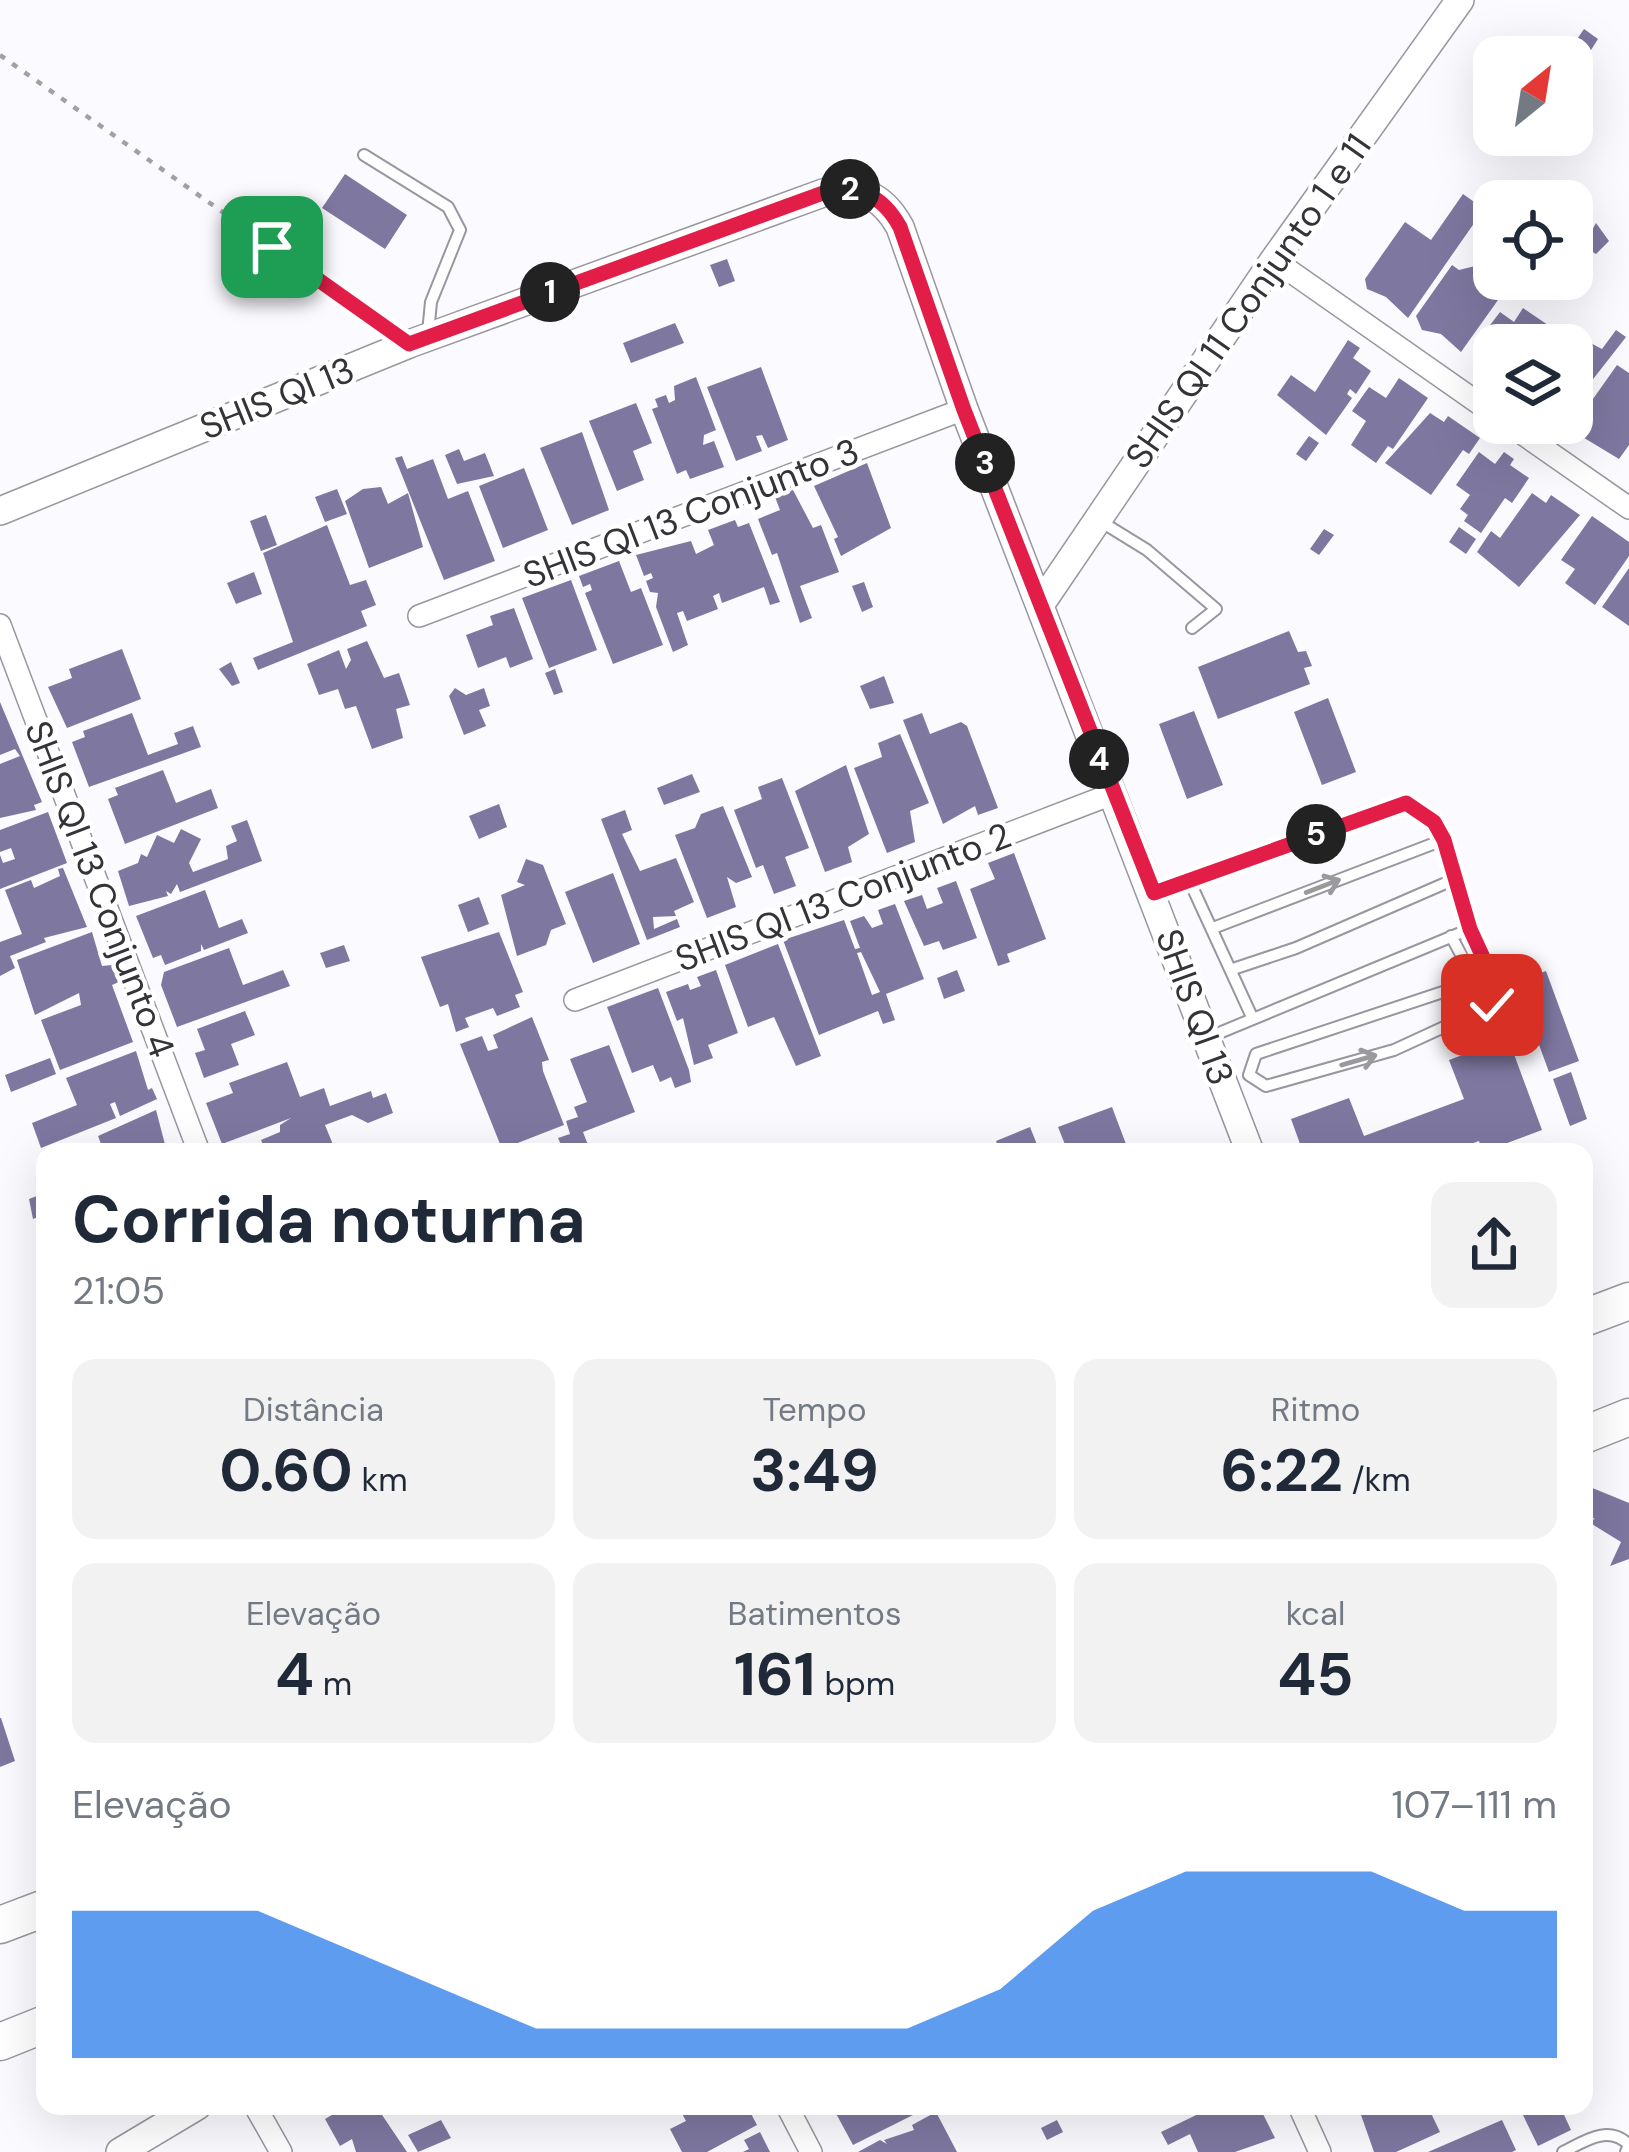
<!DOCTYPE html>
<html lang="pt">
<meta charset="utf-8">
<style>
:root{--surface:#fff;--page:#f2f2f3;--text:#1f2937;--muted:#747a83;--accent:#1a73e8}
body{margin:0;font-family:"DM Sans",sans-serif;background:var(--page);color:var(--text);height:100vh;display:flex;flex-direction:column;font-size:45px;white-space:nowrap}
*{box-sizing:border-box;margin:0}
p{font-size:39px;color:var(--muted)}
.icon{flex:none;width:66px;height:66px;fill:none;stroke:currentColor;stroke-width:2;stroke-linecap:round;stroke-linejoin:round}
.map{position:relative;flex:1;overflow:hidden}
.drawer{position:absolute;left:36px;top:1143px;width:1557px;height:972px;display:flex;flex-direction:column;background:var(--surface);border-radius:24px;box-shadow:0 12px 48px #0002}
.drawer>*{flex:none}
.needle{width:78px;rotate:30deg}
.buttons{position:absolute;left:1473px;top:36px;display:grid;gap:24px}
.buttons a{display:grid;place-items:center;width:120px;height:120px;border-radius:24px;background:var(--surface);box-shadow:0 12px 48px #0002;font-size:60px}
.pin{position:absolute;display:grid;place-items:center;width:102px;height:102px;color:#fff;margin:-51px;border-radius:24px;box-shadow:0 6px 18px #0006}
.km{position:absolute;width:60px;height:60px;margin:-30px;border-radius:50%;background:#222;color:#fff;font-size:33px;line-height:60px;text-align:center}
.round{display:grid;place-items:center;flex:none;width:126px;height:126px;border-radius:24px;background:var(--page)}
.summary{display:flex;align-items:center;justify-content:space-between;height:204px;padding:0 36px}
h1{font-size:66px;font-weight:700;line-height:90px}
.figures{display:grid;grid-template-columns:repeat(3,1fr);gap:18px;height:204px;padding:12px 36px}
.figures div{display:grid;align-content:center;border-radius:24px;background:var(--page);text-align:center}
.figures b{font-size:60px;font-weight:700}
.figures small{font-size:33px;font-weight:400}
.figures p{font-size:33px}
.chart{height:336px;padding:24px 36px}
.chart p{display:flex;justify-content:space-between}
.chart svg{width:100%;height:216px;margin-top:12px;fill:var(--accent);opacity:.7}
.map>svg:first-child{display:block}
.building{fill:#7e77a0;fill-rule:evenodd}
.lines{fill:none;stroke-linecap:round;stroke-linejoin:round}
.service-casing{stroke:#9996a0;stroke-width:14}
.minor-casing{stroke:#9996a0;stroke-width:24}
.tertiary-casing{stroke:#9996a0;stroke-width:30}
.primary-casing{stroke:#9996a0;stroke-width:39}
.path{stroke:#a1a0a4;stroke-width:4.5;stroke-dasharray:6 9;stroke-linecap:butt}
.service{stroke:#fff;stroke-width:10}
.minor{stroke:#fff;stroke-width:21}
.tertiary{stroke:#fff;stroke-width:27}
.primary{stroke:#fff;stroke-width:36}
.oneway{stroke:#9a999b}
.route-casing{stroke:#fff;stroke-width:24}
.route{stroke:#e11d48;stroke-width:15}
.labels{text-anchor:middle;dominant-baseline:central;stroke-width:9;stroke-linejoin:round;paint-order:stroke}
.street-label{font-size:36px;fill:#343337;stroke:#fff}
</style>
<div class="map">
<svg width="1629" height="2152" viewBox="0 0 1629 2152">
<rect width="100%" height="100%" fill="#fbfafe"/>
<!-- building -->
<path class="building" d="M 1584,29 L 1598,39 L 1591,50 L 1575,42 Z
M 345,174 L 407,215 L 385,249 L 322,208 Z
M 1463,194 L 1484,209 L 1408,318 L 1386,297 L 1367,289 L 1365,279 L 1405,222 L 1431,240 Z
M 1596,223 L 1609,241 L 1596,254 L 1583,246 Z
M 727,259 L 735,281 L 719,287 L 710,265 Z
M 1452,265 L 1459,270 L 1475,266 L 1493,279 L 1513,279 L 1461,352 L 1441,334 L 1422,330 L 1416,316 Z
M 1523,308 L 1548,325 L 1540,345 L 1523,335 L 1517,345 L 1492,345 L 1481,337 L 1500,312 L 1514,322 Z
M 675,323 L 684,343 L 631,363 L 623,343 Z
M 1566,330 L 1602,349 L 1616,330 L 1626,337 L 1576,401 L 1572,416 L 1572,345 L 1552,345 Z
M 1348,340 L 1360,348 L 1353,358 L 1371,371 L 1356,394 L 1350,389 L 1347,394 L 1352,398 L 1326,435 L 1277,395 L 1291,375 L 1315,392 Z
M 1617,365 L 1629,373 L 1629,445 L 1619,459 L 1571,430 Z
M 761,367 L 788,440 L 768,448 L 762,435 L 756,436 L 762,451 L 736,461 L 707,387 Z
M 696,377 L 716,430 L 704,435 L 703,445 L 714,441 L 724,467 L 690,479 L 686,470 L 677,474 L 652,409 L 658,407 L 655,399 L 666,395 L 669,403 L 675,400 L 674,386 Z
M 1399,378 L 1428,398 L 1393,449 L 1388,446 L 1376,463 L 1351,445 L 1366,421 L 1352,411 L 1369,387 L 1386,398 Z
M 636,403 L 652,443 L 633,451 L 644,480 L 617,491 L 589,421 Z
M 1430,413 L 1444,422 L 1448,416 L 1480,438 L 1469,454 L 1463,450 L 1431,495 L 1385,463 Z
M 582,432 L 609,510 L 572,525 L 540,448 Z
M 1309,436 L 1319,443 L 1306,461 L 1296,454 Z
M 459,449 L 464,461 L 485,453 L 494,476 L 457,484 L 445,455 Z
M 1479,452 L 1495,464 L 1504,452 L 1514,459 L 1510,465 L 1529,478 L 1512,503 L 1505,498 L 1481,533 L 1464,521 L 1468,515 L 1460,509 L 1470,495 L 1456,485 Z
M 402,456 L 407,469 L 433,459 L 448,499 L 468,491 L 495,561 L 444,580 L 395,458 Z
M 867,463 L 891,528 L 841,556 L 834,539 L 838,537 L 814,486 Z
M 524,468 L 548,530 L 503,548 L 479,486 Z
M 381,487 L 388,504 L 408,493 L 423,547 L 369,568 L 345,501 L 363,489 Z
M 337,489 L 347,514 L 325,522 L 315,497 Z
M 793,490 L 813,528 L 821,525 L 839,572 L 800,586 L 812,618 L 800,623 L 777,553 L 772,555 L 758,519 L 780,510 L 775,497 Z
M 1532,493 L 1546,503 L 1551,495 L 1580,515 L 1519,587 L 1477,552 L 1491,531 L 1500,538 Z
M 266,515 L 277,545 L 261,551 L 250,521 Z
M 1592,516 L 1629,542 L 1629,556 L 1595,605 L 1565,583 L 1575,569 L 1561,560 Z
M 735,520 L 738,527 L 749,523 L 780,602 L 770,605 L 764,587 L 722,603 L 719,593 L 713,596 L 718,609 L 687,621 L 683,611 L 677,613 L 688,645 L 673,652 L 656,607 L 658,593 L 650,592 L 646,581 L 653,578 L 651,573 L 644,576 L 636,555 L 691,541 L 696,554 L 714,545 L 708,530 Z
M 327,525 L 350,585 L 366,580 L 376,605 L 361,611 L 367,626 L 258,670 L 253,658 L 293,642 L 263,553 Z
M 1459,527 L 1476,539 L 1466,554 L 1449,542 Z
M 1324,529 L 1334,535 L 1319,555 L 1310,549 Z
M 619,561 L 631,592 L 641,588 L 663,645 L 613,664 L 585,593 L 592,590 L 590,584 L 583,587 L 579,576 Z
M 1629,568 L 1629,626 L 1602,607 Z
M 254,572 L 262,594 L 236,604 L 227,583 Z
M 571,580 L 597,650 L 549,668 L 522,598 Z
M 864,582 L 873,607 L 862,612 L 852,586 Z
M 514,608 L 533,659 L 510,668 L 506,657 L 478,668 L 466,635 L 493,625 L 490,616 Z
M 1289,631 L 1298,652 L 1306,651 L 1312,666 L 1304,668 L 1310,684 L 1218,719 L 1198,667 Z
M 367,641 L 384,678 L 399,673 L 410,705 L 396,709 L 403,738 L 372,749 L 356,706 L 345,709 L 338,689 L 319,695 L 307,664 L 339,650 L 346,669 L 351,660 L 347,649 Z
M 122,649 L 141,699 L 67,728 L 48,687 L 72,678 L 69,669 Z
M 231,662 L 240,683 L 232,686 L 219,669 Z
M 555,669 L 563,692 L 554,695 L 545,673 Z
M 884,676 L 894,703 L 870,709 L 860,686 Z
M 455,688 L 466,695 L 484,688 L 490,706 L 479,710 L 486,726 L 464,735 L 449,696 Z
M 1328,698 L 1356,772 L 1322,785 L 1294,712 Z
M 0,702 L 42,802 L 34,805 L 36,810 L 0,818 L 0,764 L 20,756 L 15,749 L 0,755 Z
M 1194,711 L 1223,785 L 1187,799 L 1159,724 Z
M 132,713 L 148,755 L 178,744 L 174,733 L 193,726 L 201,747 L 89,787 L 72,742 L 85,737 L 83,731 Z
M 922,713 L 930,734 L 961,722 L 967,726 L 998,808 L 978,815 L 975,806 L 943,824 L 903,720 Z
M 900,734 L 929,803 L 910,811 L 915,842 L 887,853 L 854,768 L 882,757 L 878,743 Z
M 846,765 L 869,834 L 848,847 L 852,862 L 825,872 L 795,791 Z
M 163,770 L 176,803 L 211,789 L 218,808 L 125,844 L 108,799 L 118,795 L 115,788 Z
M 692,774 L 700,792 L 664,805 L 657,788 Z
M 782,778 L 809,848 L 785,857 L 796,886 L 774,894 L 763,865 L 756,868 L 734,810 L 762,799 L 758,787 Z
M 499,804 L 507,827 L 479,839 L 469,816 Z
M 723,806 L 752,877 L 736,883 L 727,877 L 736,907 L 707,918 L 675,835 L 695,828 L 701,814 Z
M 625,810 L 632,830 L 622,834 L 640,871 L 676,858 L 694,902 L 674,911 L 676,916 L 653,917 L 654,929 L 677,919 L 680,927 L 647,940 L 601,819 Z
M 48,812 L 67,863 L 0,889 L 0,855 L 3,863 L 15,859 L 11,848 L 0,852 L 0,830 Z
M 247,820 L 262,861 L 180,892 L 177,884 L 171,894 L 166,891 L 168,896 L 129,906 L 118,871 L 138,863 L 141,854 L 147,857 L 157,835 L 174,843 L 181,829 L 201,839 L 189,863 L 193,872 L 228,859 L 226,846 L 237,841 L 231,826 Z
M 1014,853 L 1046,939 L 1007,954 L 1010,962 L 998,966 L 970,889 L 995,879 L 988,863 Z
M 526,859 L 543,865 L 566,924 L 551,930 L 546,945 L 517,956 L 501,895 L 525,885 L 517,882 Z
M 63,868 L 87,927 L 44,938 L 46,942 L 10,956 L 15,968 L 0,976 L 0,942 L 22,934 L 5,890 L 31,880 L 34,888 L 60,876 L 58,869 Z
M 613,873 L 640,944 L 593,963 L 565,892 Z
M 956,881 L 977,938 L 943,950 L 939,941 L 924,946 L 904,901 L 922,895 L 927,909 L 943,903 L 937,888 Z
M 205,890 L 219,928 L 242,919 L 248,933 L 204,950 L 201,944 L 201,951 L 165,965 L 161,955 L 153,958 L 136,916 Z
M 479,897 L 489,924 L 468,932 L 458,905 Z
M 895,904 L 924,979 L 886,994 L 895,1020 L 883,1024 L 878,1011 L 819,1035 L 783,940 L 844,920 L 855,949 L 860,948 L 850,921 L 864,916 L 872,928 L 883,924 L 878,910 ZM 861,952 L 880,992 L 872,995 L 857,953 Z
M 92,932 L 102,966 L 112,965 L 119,982 L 112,985 L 133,1042 L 60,1070 L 41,1020 L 81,1005 L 79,993 L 35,1015 L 17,960 Z
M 499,932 L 523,992 L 515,995 L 520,1007 L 497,1016 L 493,1008 L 465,1018 L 469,1027 L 456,1032 L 448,1004 L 440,1007 L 421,957 Z
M 778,944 L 821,1056 L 796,1066 L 774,1017 L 748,1027 L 725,965 Z
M 344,945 L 350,961 L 326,968 L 320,953 Z
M 229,948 L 243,985 L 283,970 L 290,986 L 177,1027 L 161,985 L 164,972 Z
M 716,970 L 738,1033 L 708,1045 L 713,1058 L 694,1065 L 683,1018 L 677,1021 L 666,992 L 688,984 L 690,990 L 701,986 L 697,977 Z
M 957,970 L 965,991 L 944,999 L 937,978 Z
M 1546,971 L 1579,1061 L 1549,1072 L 1516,982 Z
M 658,988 L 689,1070 L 691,1082 L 675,1088 L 671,1077 L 660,1082 L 653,1065 L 632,1073 L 607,1007 Z
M 245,1011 L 255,1035 L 231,1044 L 239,1065 L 204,1078 L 195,1053 L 205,1050 L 197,1029 Z
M 532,1017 L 549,1060 L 542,1062 L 543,1071 L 564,1125 L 502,1149 L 460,1044 L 482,1036 L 488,1051 L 498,1048 L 493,1035 Z
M 1508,1038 L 1542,1130 L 1483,1152 L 1479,1141 L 1448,1152 L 1303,1152 L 1291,1119 L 1349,1098 L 1364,1136 L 1464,1099 L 1449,1060 Z
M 609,1045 L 635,1112 L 583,1132 L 588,1145 L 564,1152 L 558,1138 L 570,1134 L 566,1121 L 578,1117 L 574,1107 L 587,1102 L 570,1059 Z
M 136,1051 L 148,1090 L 152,1088 L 157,1099 L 120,1116 L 115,1102 L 110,1104 L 116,1118 L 41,1148 L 32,1123 L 77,1105 L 66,1078 Z
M 50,1058 L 56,1074 L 11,1092 L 5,1075 Z
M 287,1062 L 300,1097 L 324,1088 L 330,1106 L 371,1091 L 373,1098 L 386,1093 L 393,1113 L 368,1123 L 352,1115 L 325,1125 L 336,1152 L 266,1152 L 261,1140 L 280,1132 L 280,1125 L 291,1118 L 222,1144 L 206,1103 L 233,1093 L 229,1083 Z
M 1571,1072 L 1587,1119 L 1570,1126 L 1553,1079 Z
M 1112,1107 L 1129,1152 L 1087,1148 L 1068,1152 L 1058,1127 Z
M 156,1110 L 167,1152 L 104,1152 L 98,1136 Z
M 1030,1127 L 1040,1152 L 1000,1152 L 996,1141 Z
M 42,1194 L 45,1214 L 33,1219 L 29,1199 Z
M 1590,1487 L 1629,1503 L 1629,1559 L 1610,1566 L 1621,1542 L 1587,1521 L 1595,1519 L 1584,1513 L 1584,1489 Z
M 1,1718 L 15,1761 L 0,1767 L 0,1718 Z
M 347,2106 L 376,2106 L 407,2152 L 356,2152 L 352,2139 L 340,2146 L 325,2119 Z
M 678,2106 L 730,2106 L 733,2112 L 747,2106 L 757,2125 L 707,2152 L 682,2152 L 670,2129 L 686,2121 Z
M 832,2106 L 921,2106 L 923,2110 L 853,2145 Z
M 1215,2106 L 1259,2106 L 1275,2138 L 1235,2152 L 1198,2152 L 1190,2134 L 1168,2145 L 1161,2132 Z
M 1365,2106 L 1439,2106 L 1430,2111 L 1440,2132 L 1396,2152 L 1374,2152 L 1361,2115 L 1368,2112 Z
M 1527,2106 L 1560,2106 L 1571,2130 L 1538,2146 L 1522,2113 Z
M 936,2112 L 957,2152 L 858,2152 L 880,2140 L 887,2144 L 884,2140 L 914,2130 L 912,2125 Z
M 441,2120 L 451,2138 L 418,2152 L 408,2135 Z
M 1057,2120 L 1063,2132 L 1047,2140 L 1041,2128 Z
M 1502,2120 L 1516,2150 L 1512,2152 L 1428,2152 Z
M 760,2132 L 770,2152 L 743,2152 L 749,2149 L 744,2140 Z"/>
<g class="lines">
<!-- service casing -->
<g class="service-casing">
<path id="service" d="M 364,155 L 448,207 L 460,230 L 431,302 L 428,333
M 1100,521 L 1147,550 L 1216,609 L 1192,628
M 1189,880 L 1252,1017
M 1155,893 L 1388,806 L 1406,804 L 1434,822 L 1443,840 L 1470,929 L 1493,977 L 1492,1005 L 1394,1050 L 1266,1086 L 1249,1075 L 1256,1054 L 1467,984 L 1471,973 L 1451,936
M 1213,928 L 1443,840
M 1233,969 L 1296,948 L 1455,879
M 1207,1038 L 1470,929
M 1563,2152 C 1585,2141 1609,2124 1629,2145 L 1626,2152"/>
</g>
<!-- minor casing -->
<g class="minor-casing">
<path id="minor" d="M 1274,260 L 1494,414
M 1507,423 L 1629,508
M 419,616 L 964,409
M 0,625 L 199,1152
M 575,1000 L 1112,794
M 255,2106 L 281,2152
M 787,2106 L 811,2152
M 1299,2106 L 1320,2152"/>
</g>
<!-- tertiary casing -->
<g class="tertiary-casing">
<path id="tertiary" d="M 0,511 L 409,344 L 823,193 C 861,188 881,193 900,227 L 964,409 L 1250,1152
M 1040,605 L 1274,260 L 1460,0
M 120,2152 L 197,2106"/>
</g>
<!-- primary casing -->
<g class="primary-casing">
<path id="primary" d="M 1584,1318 L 1629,1301
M 1584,1435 L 1629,1417
M 0,1925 L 45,1908
M 0,2042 L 45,2024"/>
</g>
<!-- path -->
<path class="path" d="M 0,55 L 387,328"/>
<!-- service -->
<use href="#service" class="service"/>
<!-- minor -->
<use href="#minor" class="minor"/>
<!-- tertiary -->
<use href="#tertiary" class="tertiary"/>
<!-- primary -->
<use href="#primary" class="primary"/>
</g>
<!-- one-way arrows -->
<defs><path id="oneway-shaft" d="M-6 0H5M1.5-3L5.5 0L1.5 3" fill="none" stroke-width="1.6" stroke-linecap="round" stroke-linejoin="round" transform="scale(3)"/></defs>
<g class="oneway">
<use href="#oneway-shaft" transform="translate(1323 886) rotate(-21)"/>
<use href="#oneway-shaft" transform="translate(1359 1060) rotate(-16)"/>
</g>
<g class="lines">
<!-- route casing -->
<g class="route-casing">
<path id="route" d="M 272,247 L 409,344 L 823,193 C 861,188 881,193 900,227 L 964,410 L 1154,893 L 1406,803 L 1434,822 L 1444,840 L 1470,929 L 1492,977 L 1492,1005"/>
</g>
<!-- route -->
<use href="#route" class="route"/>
</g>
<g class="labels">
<!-- street labels -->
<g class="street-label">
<text transform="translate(1248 301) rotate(-55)">SHIS QI 11 Conjunto 1 e 11</text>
<text transform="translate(277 398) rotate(-22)">SHIS QI 13</text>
<text transform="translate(691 513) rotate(-21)">SHIS QI 13 Conjunto 3</text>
<text transform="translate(100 889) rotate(69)">SHIS QI 13 Conjunto 4</text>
<text transform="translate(843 897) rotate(-21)">SHIS QI 13 Conjunto 2</text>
<text transform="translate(1195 1007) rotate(70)">SHIS QI 13</text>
</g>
</g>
</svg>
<div class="buttons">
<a><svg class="needle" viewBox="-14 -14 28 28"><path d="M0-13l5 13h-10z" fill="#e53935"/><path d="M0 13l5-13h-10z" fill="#747a83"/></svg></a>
<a><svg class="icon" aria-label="locate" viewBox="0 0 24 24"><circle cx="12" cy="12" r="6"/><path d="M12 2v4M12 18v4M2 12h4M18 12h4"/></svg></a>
<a><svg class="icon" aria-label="layers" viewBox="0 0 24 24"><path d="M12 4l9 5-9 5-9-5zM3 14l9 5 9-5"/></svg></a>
</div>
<div class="pin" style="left:272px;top:247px;background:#1e9e55"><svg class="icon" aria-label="arrive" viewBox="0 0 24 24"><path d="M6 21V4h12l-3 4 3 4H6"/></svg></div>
<div class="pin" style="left:1492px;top:1005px;background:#d93025"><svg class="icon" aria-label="check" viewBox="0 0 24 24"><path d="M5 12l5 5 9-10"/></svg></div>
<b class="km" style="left:550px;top:292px">1</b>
<b class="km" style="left:850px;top:189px">2</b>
<b class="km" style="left:985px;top:463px">3</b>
<b class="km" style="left:1099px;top:759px">4</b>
<b class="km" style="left:1316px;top:834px">5</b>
<section class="drawer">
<div class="summary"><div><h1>Corrida noturna</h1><p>21:05</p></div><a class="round"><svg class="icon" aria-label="share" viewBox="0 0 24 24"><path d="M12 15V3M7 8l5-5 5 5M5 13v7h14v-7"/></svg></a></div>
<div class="figures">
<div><p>Distância</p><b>0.60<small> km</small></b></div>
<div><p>Tempo</p><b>3:49</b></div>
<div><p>Ritmo</p><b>6:22<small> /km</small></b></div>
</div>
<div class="figures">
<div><p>Elevação</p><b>4<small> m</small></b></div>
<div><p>Batimentos</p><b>161<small> bpm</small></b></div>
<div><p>kcal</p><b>45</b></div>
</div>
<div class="chart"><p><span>Elevação</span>107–111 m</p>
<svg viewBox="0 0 160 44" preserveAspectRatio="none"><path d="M0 44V14L10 14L20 14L30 22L40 30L50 38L60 38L70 38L80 38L90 38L100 30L110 14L120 6L130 6L140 6L150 14L160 14V44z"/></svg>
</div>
</section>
</div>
